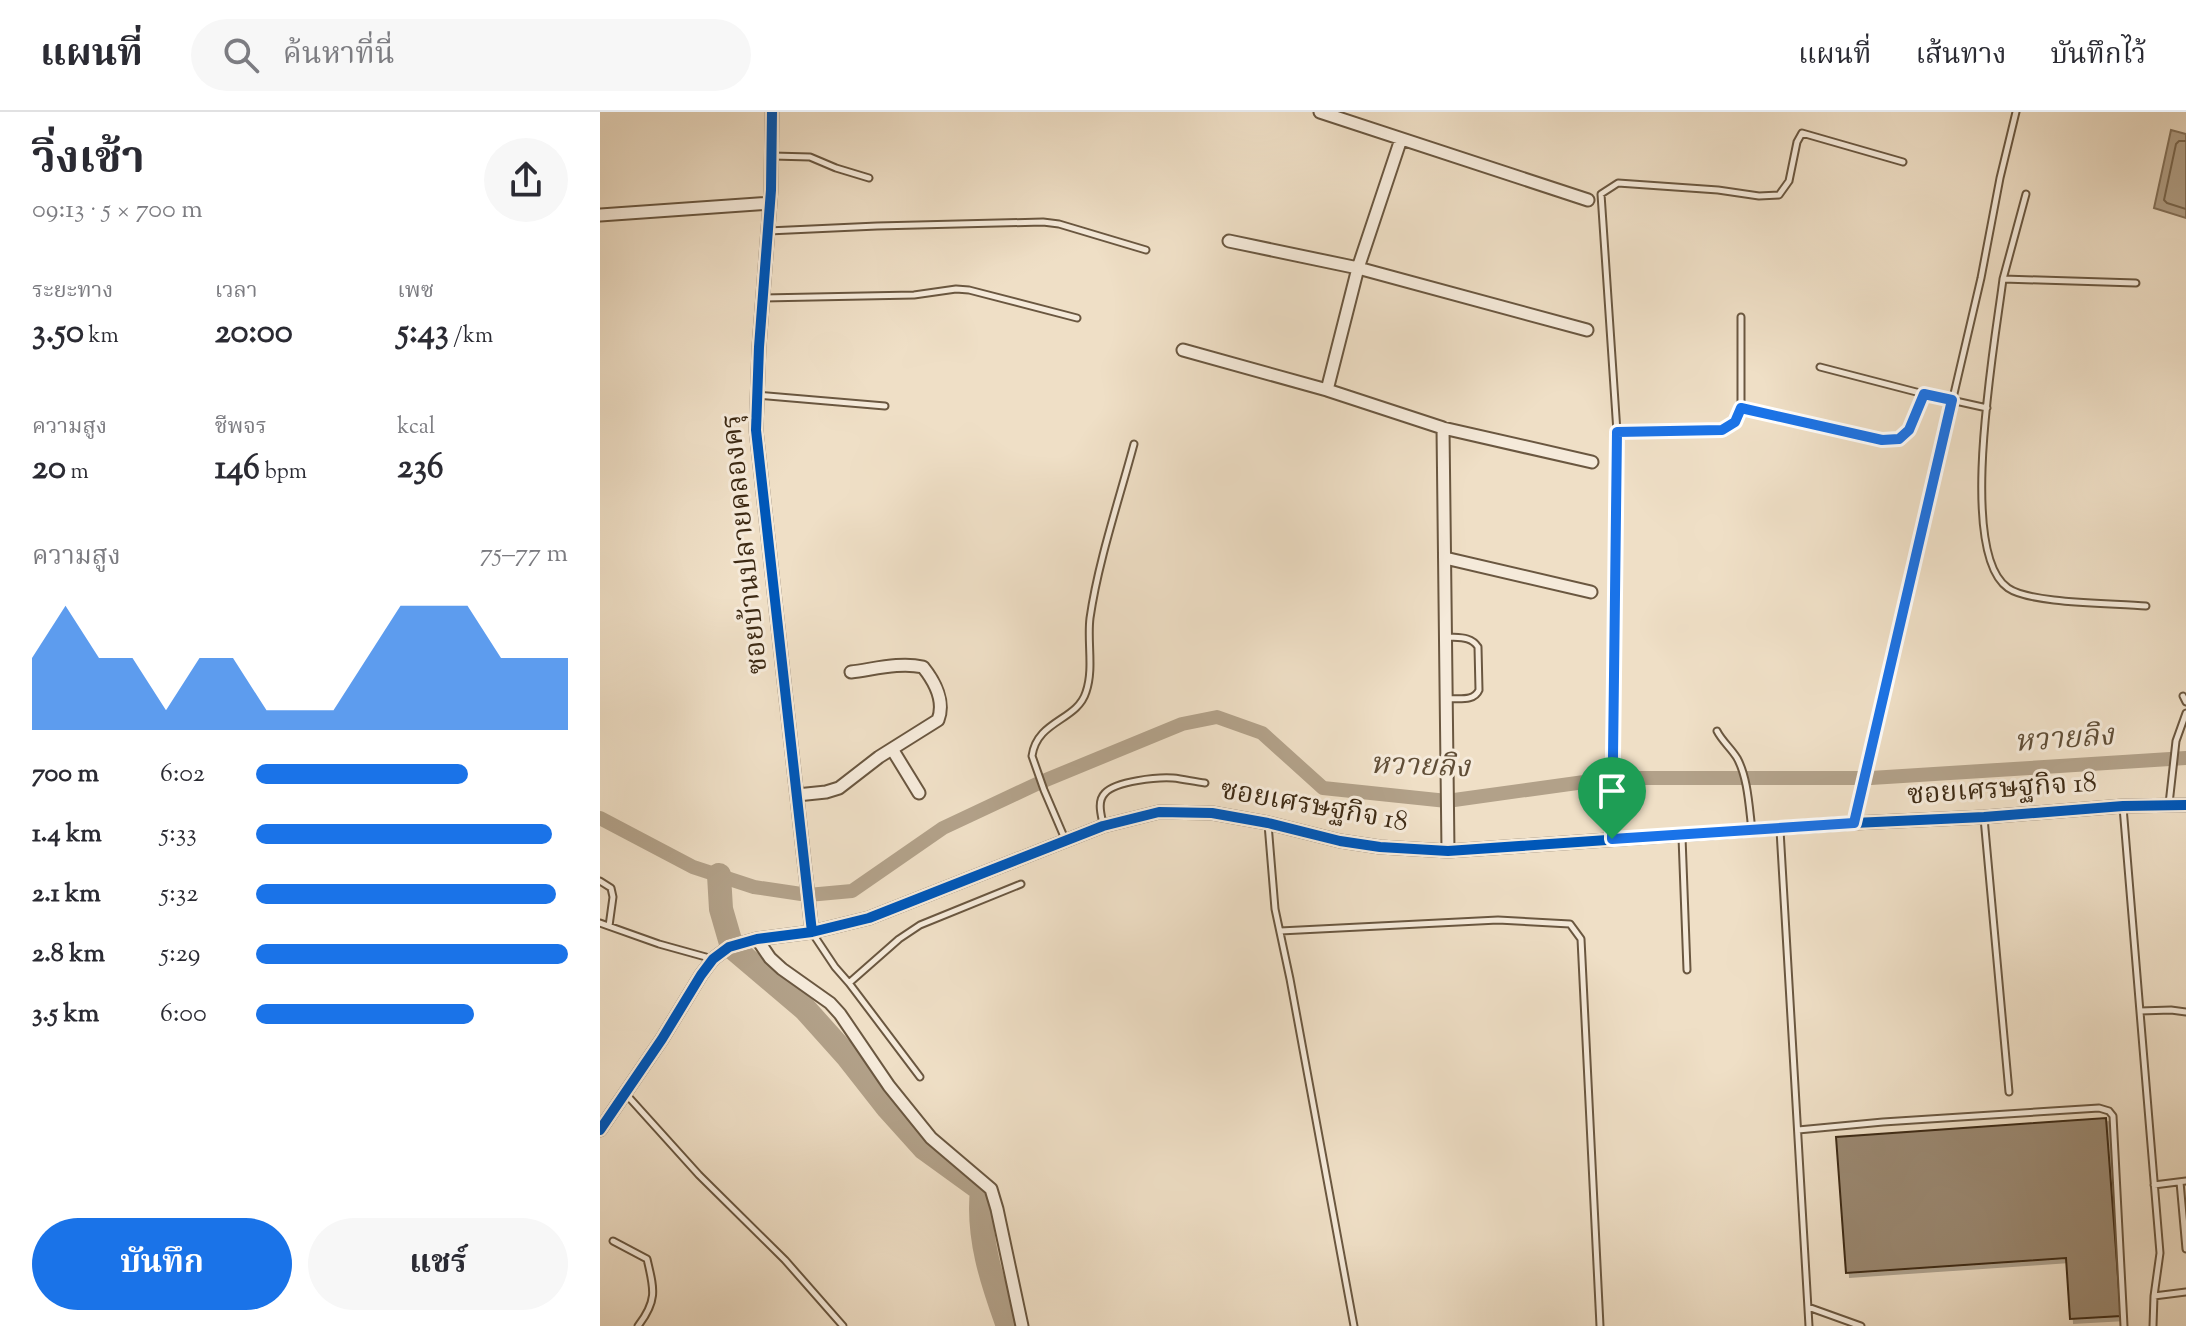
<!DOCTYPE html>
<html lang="th">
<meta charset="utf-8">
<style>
:root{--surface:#fff;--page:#f7f7f7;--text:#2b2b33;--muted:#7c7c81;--line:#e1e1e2;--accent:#1a73e8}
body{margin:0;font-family:"Sorts Mill Goudy","Noto Serif Thai",serif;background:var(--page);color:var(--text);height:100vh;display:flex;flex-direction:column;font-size:30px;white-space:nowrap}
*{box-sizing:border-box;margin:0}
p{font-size:26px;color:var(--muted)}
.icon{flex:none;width:44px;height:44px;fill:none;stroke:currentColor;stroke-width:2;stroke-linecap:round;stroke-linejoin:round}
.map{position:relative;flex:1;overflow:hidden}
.panel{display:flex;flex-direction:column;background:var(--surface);width:600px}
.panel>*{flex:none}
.pin{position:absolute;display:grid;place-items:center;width:68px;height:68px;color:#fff;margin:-82px -34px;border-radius:50% 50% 50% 0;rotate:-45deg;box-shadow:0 0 8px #0007}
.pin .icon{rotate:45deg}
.round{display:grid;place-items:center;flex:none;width:84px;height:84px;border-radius:42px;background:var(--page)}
.overview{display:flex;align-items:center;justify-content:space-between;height:136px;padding:0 32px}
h1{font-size:44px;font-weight:700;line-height:60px}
.metrics{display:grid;grid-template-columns:repeat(3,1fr);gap:12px;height:136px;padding:8px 32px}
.metrics div{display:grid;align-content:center}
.metrics b{font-size:34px;font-weight:700}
.metrics small{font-size:22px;font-weight:400}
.metrics p{font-size:22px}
.chart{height:224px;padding:16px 32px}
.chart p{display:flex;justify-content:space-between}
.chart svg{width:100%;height:144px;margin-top:8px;fill:var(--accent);opacity:.7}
.primary-button{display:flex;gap:16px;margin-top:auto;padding:16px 32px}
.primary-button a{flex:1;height:92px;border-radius:48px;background:var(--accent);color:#fff;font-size:32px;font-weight:700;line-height:92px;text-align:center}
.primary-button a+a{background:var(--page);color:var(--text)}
ul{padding:0 32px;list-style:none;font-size:26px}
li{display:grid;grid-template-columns:128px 96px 1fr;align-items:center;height:60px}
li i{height:20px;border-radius:10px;background:var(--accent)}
header{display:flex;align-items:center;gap:48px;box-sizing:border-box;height:112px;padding:0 40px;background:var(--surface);border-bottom:2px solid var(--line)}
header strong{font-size:38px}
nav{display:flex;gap:44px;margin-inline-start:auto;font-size:28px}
.search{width:560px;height:72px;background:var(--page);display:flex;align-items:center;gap:20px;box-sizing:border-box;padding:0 28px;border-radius:44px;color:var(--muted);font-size:30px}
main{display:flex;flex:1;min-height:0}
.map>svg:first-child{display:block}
.water{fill:#b2a189;stroke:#83715a;stroke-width:2}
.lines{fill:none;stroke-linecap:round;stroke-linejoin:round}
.shore{stroke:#78664e;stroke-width:2}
.canal{stroke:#b2a189;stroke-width:14}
.river{stroke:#b2a189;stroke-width:24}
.building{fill:#9a8871;stroke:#3d2a14;stroke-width:2;filter:url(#shadow)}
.lane-casing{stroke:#6a5740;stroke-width:9}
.street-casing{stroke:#6a5740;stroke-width:15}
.lane{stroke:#f5eada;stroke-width:5}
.street{stroke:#f5eada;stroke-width:11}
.cycleway-casing{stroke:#f5eada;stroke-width:15}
.cycleway{stroke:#0057b8;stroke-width:10}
.route-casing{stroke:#fff;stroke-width:16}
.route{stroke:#1a73e8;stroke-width:10}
.labels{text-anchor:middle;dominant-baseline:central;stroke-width:6;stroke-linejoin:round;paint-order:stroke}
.street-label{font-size:28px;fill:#3d2a14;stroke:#f5eada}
.water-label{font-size:30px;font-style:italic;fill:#604e37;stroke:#f5eada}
</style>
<header>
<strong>แผนที่</strong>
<div class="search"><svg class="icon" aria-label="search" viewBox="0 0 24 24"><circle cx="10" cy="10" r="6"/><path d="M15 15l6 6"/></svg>ค้นหาที่นี่</div>
<nav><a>แผนที่</a><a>เส้นทาง</a><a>บันทึกไว้</a></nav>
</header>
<main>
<section class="panel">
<div class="overview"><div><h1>วิ่งเช้า</h1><p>09:13 · 5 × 700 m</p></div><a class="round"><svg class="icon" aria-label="share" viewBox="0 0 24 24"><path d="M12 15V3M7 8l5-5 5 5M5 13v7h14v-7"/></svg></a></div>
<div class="metrics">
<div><p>ระยะทาง</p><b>3.50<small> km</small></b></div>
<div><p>เวลา</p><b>20:00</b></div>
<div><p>เพซ</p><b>5:43<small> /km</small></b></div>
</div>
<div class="metrics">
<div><p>ความสูง</p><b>20<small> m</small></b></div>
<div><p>ชีพจร</p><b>146<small> bpm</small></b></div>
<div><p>kcal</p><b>236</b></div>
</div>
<div class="chart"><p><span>ความสูง</span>75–77 m</p>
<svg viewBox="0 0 160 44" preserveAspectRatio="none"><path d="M0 44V22L10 6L20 22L30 22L40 38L50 22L60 22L70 38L80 38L90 38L100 22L110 6L120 6L130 6L140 22L150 22L160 22V44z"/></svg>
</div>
<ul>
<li><b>700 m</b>6:02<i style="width:68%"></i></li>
<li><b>1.4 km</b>5:33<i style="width:95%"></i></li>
<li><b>2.1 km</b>5:32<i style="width:96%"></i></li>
<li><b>2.8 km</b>5:29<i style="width:100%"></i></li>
<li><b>3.5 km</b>6:00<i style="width:70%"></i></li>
</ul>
<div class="primary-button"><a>บันทึก</a><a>แชร์</a></div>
</section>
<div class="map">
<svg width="1586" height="1214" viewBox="0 0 1586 1214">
<defs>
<filter id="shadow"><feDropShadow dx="4" dy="4" stdDeviation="0" flood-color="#0004"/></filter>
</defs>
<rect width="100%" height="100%" fill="#efdfc6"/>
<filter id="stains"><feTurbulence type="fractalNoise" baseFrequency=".0025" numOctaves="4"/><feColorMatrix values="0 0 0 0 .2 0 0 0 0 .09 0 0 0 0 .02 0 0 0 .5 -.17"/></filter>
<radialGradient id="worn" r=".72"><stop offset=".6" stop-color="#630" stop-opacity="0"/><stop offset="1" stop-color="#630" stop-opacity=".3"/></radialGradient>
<!-- water -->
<path class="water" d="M 1571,18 L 1586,22 L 1586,106 L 1554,96 Z"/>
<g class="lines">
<!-- shore -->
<path class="shore" d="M 1586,29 L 1579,29 L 1576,32 L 1564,88 L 1567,91 L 1586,97"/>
<!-- canal -->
<path class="canal" d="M 0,706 L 93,755 L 154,775 L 208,783 L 252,779 L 343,716 L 441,670 L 582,612 L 617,605 L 662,621 L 723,676 L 847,689 L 1013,666 L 1271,666 L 1586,646"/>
<!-- river -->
<path class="river" d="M 119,763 L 121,797 L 132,835 L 205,897 L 248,945 L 288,996 L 324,1036 L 382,1078 C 377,1125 392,1170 408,1214"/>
</g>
<!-- building -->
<path class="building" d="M 1506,1006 L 1521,1204 L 1470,1207 L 1466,1146 L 1246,1161 L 1236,1025 Z"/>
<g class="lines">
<!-- lane casing -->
<g class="lane-casing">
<path id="lane" d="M 173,44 L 210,45 L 236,56 L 269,66
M 168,119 L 277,114 L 443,110 L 459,112 L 546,138
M 1403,167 L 1426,82
M 1536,171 L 1403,167 C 1396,225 1356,440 1408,476 C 1431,492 1514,491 1546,494
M 163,186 L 314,183 L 356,177 L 369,178 L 477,206
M 1141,205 L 1141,296 L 1282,328 L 1299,327 L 1309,318 L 1324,282 L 1387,296
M 1220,255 L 1324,282
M 157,283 L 285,294
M 1017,320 L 1122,318 L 1135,310 L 1141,296
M 1583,584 L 1586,590
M 847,587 C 858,586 874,590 879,578 L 878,535 C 871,524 859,526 847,525
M 1117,619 C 1122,629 1131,636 1137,646 C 1148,666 1149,695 1152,718
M 1569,692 L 1576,629 L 1586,601
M 1523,695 L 1560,1141 L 1554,1184 L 1553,1214
M 1384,706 L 1409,980
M 1254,710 L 1381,166 L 1400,66 L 1416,0
M 503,712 C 501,702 497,689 505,681 C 516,669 558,665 573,666 C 584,667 595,670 605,671
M 668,712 L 675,797 L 690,867 L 754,1214
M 1180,718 L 1209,1214
M 1082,725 L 1087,858
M 1012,726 L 1017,320 L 1001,82 L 1018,71 L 1118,78 L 1159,84 L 1179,83 L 1189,69 L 1197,30 L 1202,21 L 1303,50
M 465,727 L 444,678 L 432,644 C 437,608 477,609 486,580 C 494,557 487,530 490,506 C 498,450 519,388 534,332
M 0,769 L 11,776 L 13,785 L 9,814
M 0,811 L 59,832 L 113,847
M 680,819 L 898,808 L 970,812 L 981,827 L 1000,1214
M 213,822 L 235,855 L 249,871 L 320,965
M 249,871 L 299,827 L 320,813 L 421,772
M 1540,899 L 1571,898 L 1586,900
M 25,981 L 99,1063 L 185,1148 L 243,1214
M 1198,1018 L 1283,1010 L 1499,996 L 1509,999 L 1513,1004 L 1524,1214
M 1580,1070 L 1586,1137
M 1554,1073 L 1586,1069
M 13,1129 L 47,1147 C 54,1177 58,1188 38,1214
M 1554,1184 L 1586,1180
M 1208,1195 L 1261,1214"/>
</g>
<!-- street casing -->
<g class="street-casing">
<path id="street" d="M 172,0 L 171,78 L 159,235 L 156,318 L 212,820
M 720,0 L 988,88
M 0,103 L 170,91
M 629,129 L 758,156 L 987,218
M 583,238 L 727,278 L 843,316 L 992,350
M 727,278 L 758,156 L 801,27
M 843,316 L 848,739
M 845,446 L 991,480
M 292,637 L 319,681
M 197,683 L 226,680 L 239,676 L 279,645 L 338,608 C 345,590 335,570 323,555 C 300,550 275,557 251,560
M 157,827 L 170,846 L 182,857 L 230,891 L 240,902 L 289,974 L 331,1026 L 391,1077 L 397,1097 L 422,1214
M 0,1018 L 62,927 L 101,863 L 113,847 L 129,835 L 157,827 L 212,820 L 269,806 L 503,714 L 559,700 L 612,701 L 668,711 L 740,729 L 780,735 L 848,739 L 1254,711 L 1384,705 L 1523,694 L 1586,693"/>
</g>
<!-- lane -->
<use href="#lane" class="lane"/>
<!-- street -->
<use href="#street" class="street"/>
<!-- cycleway casing -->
<g class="cycleway-casing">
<path id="cycleway" d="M 172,0 L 171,78 L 159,235 L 156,318 L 212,820
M 0,1018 L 62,927 L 101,863 L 113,847 L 129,835 L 157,827 L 212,820 L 269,806 L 503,714 L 559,700 L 612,701 L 668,711 L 740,729 L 780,735 L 848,739 L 1254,711 L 1384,705 L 1523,694 L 1586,693"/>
</g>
<!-- cycleway -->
<use href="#cycleway" class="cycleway"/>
</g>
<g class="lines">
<!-- route casing -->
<g class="route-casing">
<path id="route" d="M 1324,282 L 1352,288 L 1254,711 L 1012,727 L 1017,320 L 1122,318 L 1135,310 L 1141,296 L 1282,328 L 1299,327 L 1309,318 Z"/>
</g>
<!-- route -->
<use href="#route" class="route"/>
</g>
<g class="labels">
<!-- street labels -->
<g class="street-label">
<text transform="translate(146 432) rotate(-96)">ซอยบ้านปลายคลองครุ</text>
<text transform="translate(1402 678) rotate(-4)">ซอยเศรษฐกิจ 18</text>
<text transform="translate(714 695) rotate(10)">ซอยเศรษฐกิจ 18</text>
</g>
<!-- water labels -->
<g class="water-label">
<text transform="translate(1464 628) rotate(-4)">หวายลิง</text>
<text transform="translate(820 655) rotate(2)">หวายลิง</text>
</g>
</g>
<rect width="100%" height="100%" filter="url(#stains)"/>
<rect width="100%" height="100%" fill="url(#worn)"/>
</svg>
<div class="pin" style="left:1012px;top:727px;background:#1e9e55"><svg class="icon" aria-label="arrive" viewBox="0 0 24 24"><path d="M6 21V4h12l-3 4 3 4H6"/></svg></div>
</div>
</main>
